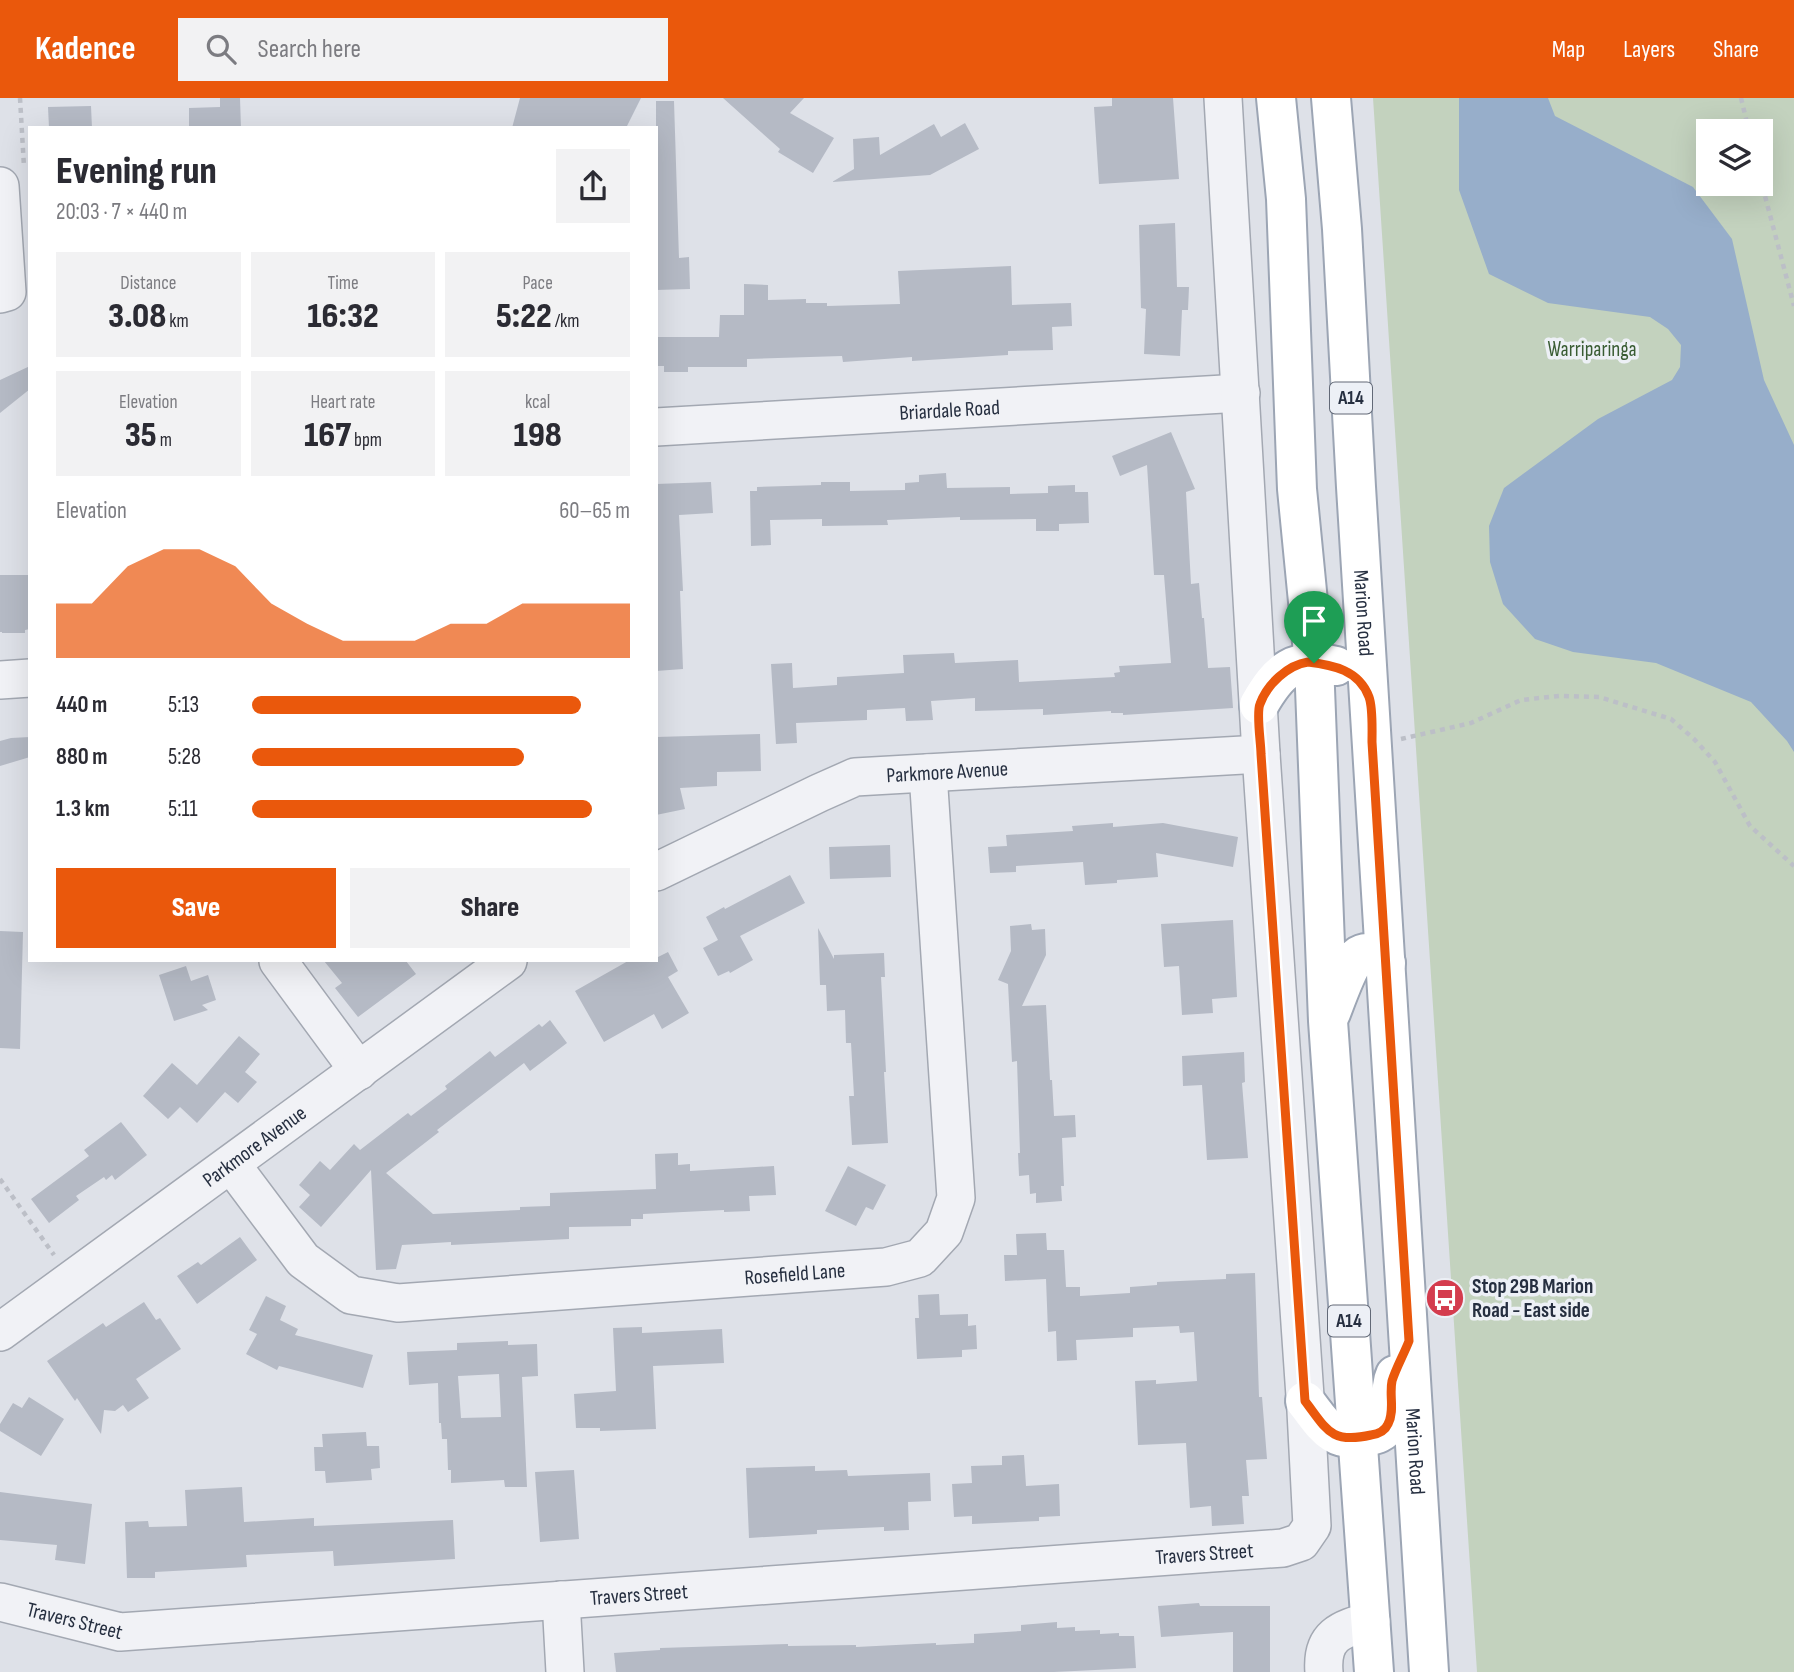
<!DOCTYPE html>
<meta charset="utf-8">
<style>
:root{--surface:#fff;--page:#f2f2f3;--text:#2b2b33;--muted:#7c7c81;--accent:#ea580c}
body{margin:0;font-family:"Sofia Sans Condensed",sans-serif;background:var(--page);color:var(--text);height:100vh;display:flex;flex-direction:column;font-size:26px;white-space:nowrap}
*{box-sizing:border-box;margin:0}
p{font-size:23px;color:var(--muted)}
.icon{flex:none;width:38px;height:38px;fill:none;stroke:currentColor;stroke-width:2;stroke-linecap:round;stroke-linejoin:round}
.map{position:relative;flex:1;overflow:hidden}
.side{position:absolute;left:28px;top:28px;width:630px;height:836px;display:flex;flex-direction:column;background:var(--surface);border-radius:0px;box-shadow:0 7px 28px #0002}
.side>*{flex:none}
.buttons{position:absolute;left:1696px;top:21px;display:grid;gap:14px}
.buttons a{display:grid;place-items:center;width:77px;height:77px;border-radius:0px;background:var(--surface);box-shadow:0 7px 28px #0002;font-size:35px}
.pin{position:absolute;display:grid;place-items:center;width:60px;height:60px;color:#fff;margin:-72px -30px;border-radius:50% 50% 50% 0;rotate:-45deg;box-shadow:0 0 7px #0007}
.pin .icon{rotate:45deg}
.round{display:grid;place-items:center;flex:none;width:74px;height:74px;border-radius:0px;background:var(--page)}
.summary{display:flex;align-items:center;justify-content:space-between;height:119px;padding:0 28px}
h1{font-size:38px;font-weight:800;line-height:52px}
.stats{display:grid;grid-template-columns:repeat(3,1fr);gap:10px;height:119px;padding:7px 28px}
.stats div{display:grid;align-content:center;border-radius:0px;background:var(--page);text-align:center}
.stats b{font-size:35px;font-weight:800}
.stats small{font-size:19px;font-weight:400}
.stats p{font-size:19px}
.chart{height:196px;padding:14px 28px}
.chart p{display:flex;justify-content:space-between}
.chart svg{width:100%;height:126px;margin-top:7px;fill:var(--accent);opacity:.7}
.primary-button{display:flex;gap:14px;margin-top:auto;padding:14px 28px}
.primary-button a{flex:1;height:80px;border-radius:0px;background:var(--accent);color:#fff;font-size:28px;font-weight:800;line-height:80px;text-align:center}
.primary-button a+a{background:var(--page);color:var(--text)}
ul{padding:0 28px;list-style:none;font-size:23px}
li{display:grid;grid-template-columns:112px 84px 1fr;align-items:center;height:52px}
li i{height:18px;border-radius:9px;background:var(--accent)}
header{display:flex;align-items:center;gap:42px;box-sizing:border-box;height:98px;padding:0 35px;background:var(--accent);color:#fff}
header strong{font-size:33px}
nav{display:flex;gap:38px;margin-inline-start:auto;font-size:24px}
.search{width:490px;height:63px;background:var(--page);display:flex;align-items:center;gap:18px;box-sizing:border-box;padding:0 24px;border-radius:0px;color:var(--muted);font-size:26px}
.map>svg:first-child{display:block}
.green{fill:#c3d2be;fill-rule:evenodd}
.water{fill:#97aeca}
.building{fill:#b5bac5;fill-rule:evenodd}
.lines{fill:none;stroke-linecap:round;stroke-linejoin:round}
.minor-casing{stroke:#a3a8b2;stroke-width:40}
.major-casing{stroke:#9ca5b4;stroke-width:42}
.path{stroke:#bcbfc7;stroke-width:4.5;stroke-dasharray:5 5;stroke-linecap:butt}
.minor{stroke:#f1f2f6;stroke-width:37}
.major{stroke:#fff;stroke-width:38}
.route-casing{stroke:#fff;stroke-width:14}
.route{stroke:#ea580c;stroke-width:9}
.labels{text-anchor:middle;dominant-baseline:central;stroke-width:7;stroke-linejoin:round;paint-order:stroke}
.shield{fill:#edf0f6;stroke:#626977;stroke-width:2}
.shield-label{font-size:19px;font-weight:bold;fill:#262f40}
.park-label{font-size:21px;fill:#395c33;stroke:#edf0f6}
.street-label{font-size:21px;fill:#262f40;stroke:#edf0f6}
.poi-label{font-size:21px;font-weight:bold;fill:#262f40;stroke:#edf0f6;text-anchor:start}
</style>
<header>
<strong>Kadence</strong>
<div class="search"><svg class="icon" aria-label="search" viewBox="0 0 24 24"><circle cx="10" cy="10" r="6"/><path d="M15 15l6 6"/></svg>Search here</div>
<nav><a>Map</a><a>Layers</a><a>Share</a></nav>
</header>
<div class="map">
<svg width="1794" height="1574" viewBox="0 0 1794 1574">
<rect width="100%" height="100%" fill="#dee1e8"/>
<!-- green -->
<path class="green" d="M 1373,0 L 1794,0 L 1794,1574 L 1477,1574 ZM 1708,33 L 1760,33 L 1760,86 L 1708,86 Z"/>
<!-- water -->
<path class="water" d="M 1459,0 L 1548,0 L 1555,18 L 1693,89 L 1732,141 L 1764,282 L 1794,347 L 1794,654 L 1787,643 L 1751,604 L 1656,565 L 1573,554 L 1535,541 L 1503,506 L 1490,464 L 1489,428 L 1504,390 L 1598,321 L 1672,282 L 1680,269 L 1681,247 L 1668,231 L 1650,219 L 1548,205 L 1489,176 L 1459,92 Z"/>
<!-- building -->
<path class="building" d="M 220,0 L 240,0 L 241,30 L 189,30 L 189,10 L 220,9 Z
M 520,0 L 641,0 L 626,30 L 512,30 Z
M 723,0 L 804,0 L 790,15 L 834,40 L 813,75 L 778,54 L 780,51 Z
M 1112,0 L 1173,0 L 1179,81 L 1099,86 L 1094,9 L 1112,8 Z
M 656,3 L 674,3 L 679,160 L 689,159 L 690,191 L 656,192 Z
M 91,8 L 92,30 L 49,30 L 48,9 Z
M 965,25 L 979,51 L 930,77 L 832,84 L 854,71 L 853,41 L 879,39 L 880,57 L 934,26 L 941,39 Z
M 1175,125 L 1177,189 L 1189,189 L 1188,212 L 1182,212 L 1180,258 L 1144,256 L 1146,211 L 1141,210 L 1139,127 Z
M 1011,168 L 1012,207 L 1071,205 L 1072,228 L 1052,229 L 1053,252 L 1008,253 L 1008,257 L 912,263 L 912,259 L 843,264 L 842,258 L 747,261 L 747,269 L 688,269 L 688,274 L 664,274 L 664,268 L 656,268 L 656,239 L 719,239 L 720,217 L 744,217 L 744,186 L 768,187 L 768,202 L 806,201 L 806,205 L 827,205 L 827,208 L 900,206 L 898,173 Z
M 30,268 L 30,291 L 0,315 L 0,282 Z
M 1171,334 L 1195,391 L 1186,394 L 1191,486 L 1199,485 L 1202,520 L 1204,520 L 1208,570 L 1230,569 L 1233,610 L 1123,617 L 1123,615 L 1111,615 L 1111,613 L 1043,617 L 1043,611 L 975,613 L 975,600 L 931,603 L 933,622 L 906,623 L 905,610 L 867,612 L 867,622 L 796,625 L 797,645 L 776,646 L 771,566 L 792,565 L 793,590 L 837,587 L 837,579 L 904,575 L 903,557 L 954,555 L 955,565 L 1018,562 L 1019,584 L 1115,579 L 1114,575 L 1120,574 L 1119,568 L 1171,565 L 1164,477 L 1154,477 L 1147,367 L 1120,378 L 1112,358 Z
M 946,375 L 947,390 L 1010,389 L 1010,396 L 1048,395 L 1048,388 L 1075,387 L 1075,394 L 1088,394 L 1089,425 L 1059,426 L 1059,433 L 1036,433 L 1036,421 L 960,422 L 960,419 L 887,422 L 888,427 L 822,428 L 822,421 L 770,422 L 771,447 L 751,448 L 750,393 L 757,393 L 757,389 L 821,387 L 821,384 L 850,384 L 850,393 L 905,392 L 905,385 L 919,384 L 919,377 Z
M 711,384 L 713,415 L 679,417 L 683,493 L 680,493 L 683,571 L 656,573 L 656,386 Z
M 0,477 L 30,477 L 30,531 L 25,532 L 25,535 L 2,535 L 2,534 L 0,534 Z
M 760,636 L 761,673 L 717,674 L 717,688 L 680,690 L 685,711 L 656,717 L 656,639 Z
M 30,639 L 30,659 L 0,668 L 0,643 L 11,640 Z
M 1113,725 L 1113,729 L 1163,725 L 1238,739 L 1233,769 L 1156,755 L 1158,779 L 1117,782 L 1117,785 L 1085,787 L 1083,764 L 1016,768 L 1016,774 L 990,775 L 988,749 L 1007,748 L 1006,737 L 1073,733 L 1072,728 Z
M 890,747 L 891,779 L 830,781 L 829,749 Z
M 790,777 L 805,805 L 740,838 L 753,862 L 730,875 L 729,873 L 718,878 L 703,850 L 718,842 L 706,819 L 724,809 L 725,811 Z
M 1233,822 L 1237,899 L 1212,901 L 1213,915 L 1182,917 L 1179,868 L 1164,869 L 1161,826 Z
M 1031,826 L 1032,832 L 1045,831 L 1046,857 L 1022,908 L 1046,907 L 1050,982 L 1052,982 L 1054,1018 L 1075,1017 L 1076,1039 L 1062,1040 L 1064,1088 L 1061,1088 L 1062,1103 L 1036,1105 L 1036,1095 L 1030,1096 L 1029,1077 L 1019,1078 L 1018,1055 L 1020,1055 L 1017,963 L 1012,964 L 1008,886 L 998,882 L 1011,853 L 1010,828 Z
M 818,830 L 834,861 L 834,857 L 884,855 L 885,879 L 881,879 L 886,974 L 884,974 L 888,1045 L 852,1047 L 849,998 L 854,998 L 851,945 L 846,945 L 845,912 L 827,913 L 826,887 L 820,887 Z
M 0,833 L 23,834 L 20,951 L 0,950 Z
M 668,854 L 678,873 L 668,879 L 689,915 L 662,931 L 654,916 L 604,944 L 575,893 L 628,863 L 656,863 L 656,860 Z
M 324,863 L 406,863 L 416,876 L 358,919 L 335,890 L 342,885 Z
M 186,868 L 191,883 L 208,877 L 216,902 L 202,907 L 208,912 L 174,923 L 159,877 Z
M 550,922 L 567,945 L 530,973 L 524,965 L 437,1032 L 439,1034 L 386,1075 L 433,1116 L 520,1112 L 520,1109 L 550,1108 L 550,1095 L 656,1091 L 655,1056 L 678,1055 L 678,1067 L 690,1066 L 690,1073 L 774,1068 L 776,1097 L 749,1098 L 750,1113 L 724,1114 L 724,1112 L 643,1116 L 643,1121 L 631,1121 L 631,1128 L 569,1129 L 569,1141 L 451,1147 L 451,1144 L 402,1147 L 396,1171 L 376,1172 L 371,1072 L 321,1129 L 299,1109 L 310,1097 L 299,1087 L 320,1063 L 330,1072 L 354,1046 L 360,1052 L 408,1015 L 411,1018 L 447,991 L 445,988 L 490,953 L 495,959 L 539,926 L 542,929 Z
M 239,938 L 260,956 L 245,974 L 257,984 L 238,1005 L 225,994 L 197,1025 L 180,1009 L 168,1021 L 143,998 L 172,965 L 197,987 Z
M 1244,954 L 1245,984 L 1242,985 L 1248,1060 L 1207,1062 L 1202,987 L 1183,988 L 1182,958 Z
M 121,1024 L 147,1057 L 115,1082 L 112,1077 L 106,1082 L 104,1079 L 76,1098 L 79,1102 L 49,1125 L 31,1101 L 89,1058 L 84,1052 Z
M 848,1068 L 886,1087 L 873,1112 L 866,1109 L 856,1128 L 825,1113 Z
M 1046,1135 L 1047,1152 L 1064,1152 L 1066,1189 L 1080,1189 L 1080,1198 L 1130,1195 L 1130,1189 L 1157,1187 L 1157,1184 L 1226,1181 L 1226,1176 L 1255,1175 L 1259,1299 L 1262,1299 L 1267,1361 L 1246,1362 L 1249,1398 L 1242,1398 L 1244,1426 L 1212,1428 L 1211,1408 L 1190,1410 L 1186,1345 L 1138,1347 L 1135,1283 L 1156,1282 L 1156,1286 L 1197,1283 L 1194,1234 L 1180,1235 L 1179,1228 L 1133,1230 L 1133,1239 L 1076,1242 L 1077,1262 L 1057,1263 L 1056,1233 L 1048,1234 L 1046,1181 L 1005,1183 L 1004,1157 L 1017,1157 L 1016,1136 Z
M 240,1139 L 257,1162 L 197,1206 L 177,1178 L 198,1164 L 201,1167 Z
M 939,1196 L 940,1217 L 968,1216 L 968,1228 L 976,1227 L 977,1251 L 962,1252 L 962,1259 L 917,1261 L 915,1220 L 919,1220 L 918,1197 Z
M 266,1198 L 286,1208 L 280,1222 L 298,1231 L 295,1237 L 373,1257 L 363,1290 L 279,1268 L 277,1272 L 246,1256 L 257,1236 L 249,1232 Z
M 144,1204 L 156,1222 L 160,1220 L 181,1251 L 136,1281 L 149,1300 L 128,1314 L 123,1307 L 115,1313 L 104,1312 L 101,1336 L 77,1300 L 75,1303 L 47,1263 L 103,1225 L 106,1229 Z
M 642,1229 L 642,1235 L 722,1231 L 724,1265 L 653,1268 L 656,1331 L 600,1333 L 600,1330 L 576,1330 L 574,1296 L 616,1293 L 613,1230 Z
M 508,1243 L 508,1247 L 537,1246 L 538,1278 L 522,1279 L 527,1389 L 505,1389 L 504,1382 L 451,1385 L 451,1372 L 448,1372 L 447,1341 L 442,1341 L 441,1325 L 439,1325 L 438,1285 L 409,1287 L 407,1254 L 457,1252 L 457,1245 ZM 499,1276 L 501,1319 L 461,1320 L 458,1278 Z
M 29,1299 L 64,1321 L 41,1358 L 0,1333 L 0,1326 L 13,1305 L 22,1310 Z
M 366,1334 L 367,1348 L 379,1348 L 380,1370 L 371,1371 L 372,1382 L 326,1385 L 325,1373 L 315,1373 L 314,1349 L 323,1349 L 322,1336 Z
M 1024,1357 L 1026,1388 L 1059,1386 L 1060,1418 L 1039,1419 L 1039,1423 L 972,1426 L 972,1418 L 954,1419 L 952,1386 L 972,1385 L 971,1368 L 1002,1367 L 1002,1358 Z
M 815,1368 L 815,1373 L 847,1372 L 848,1378 L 930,1375 L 931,1403 L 908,1404 L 909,1432 L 884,1433 L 884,1429 L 817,1432 L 817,1436 L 749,1440 L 746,1370 Z
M 574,1372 L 579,1441 L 540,1444 L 535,1374 Z
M 242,1389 L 244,1424 L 314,1420 L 314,1428 L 453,1422 L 455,1461 L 334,1468 L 333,1453 L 246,1457 L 247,1469 L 155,1474 L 155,1480 L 127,1480 L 125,1424 L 148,1423 L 149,1429 L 187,1428 L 185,1392 Z
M 0,1394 L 92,1406 L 85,1466 L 55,1462 L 57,1447 L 0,1442 Z
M 1199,1505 L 1200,1508 L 1270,1508 L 1270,1574 L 1233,1574 L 1233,1534 L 1161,1539 L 1158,1508 Z
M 1057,1524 L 1057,1530 L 1075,1529 L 1075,1533 L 1100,1532 L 1100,1536 L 1119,1535 L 1119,1538 L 1134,1538 L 1136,1570 L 1054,1574 L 616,1574 L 614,1555 L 660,1552 L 660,1550 L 788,1546 L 788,1548 L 856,1547 L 856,1549 L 936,1545 L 936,1547 L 974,1545 L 974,1536 L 1021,1533 L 1021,1527 Z"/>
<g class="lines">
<!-- minor casing -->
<g class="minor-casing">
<g id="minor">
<path d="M 0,88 L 7,194 L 0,196"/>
<path id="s1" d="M 656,329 L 1241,295"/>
<path d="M 0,582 L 30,580"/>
<path id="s2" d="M 656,774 L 819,695 L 855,679 L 1261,656"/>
<path d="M 278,863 L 359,973"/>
<path id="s3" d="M 231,1066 L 303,1162 L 351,1197 L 398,1205 L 886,1169 L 920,1160 L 944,1134 L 956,1100 L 928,675"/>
<path id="s4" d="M 0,1234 L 508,863"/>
<path d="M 561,1502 L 565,1574"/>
<path id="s5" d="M 0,1504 L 120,1534 L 1283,1450 L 1301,1444 L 1312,1428 L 1306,1313 L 1261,656 L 1223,0"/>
<path d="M 1324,1574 C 1321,1538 1340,1531 1371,1523"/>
</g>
</g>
<!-- major casing -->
<g class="major-casing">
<g id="major">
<path d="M 1276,0 L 1286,101 L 1297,391 L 1314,565 L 1328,923 L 1374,1574"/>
<path id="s6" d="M 1331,0 L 1342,131 L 1356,389 L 1429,1574"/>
<path d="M 1259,607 C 1279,572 1294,558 1336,568"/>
<path d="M 1331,915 C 1336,902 1348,868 1357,859 C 1367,851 1379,857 1386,865"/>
<path d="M 1305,1303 C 1324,1327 1332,1346 1366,1339 C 1375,1337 1384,1335 1388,1326 C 1395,1311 1388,1292 1395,1277"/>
</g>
</g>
<!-- path -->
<path class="path" d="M 20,0 L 24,69
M 1741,0 L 1749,33
M 1760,79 L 1794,208
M 1401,641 L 1471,625 L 1521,602 L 1559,598 L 1599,599 L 1671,621 L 1694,641 L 1715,664 L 1750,728 L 1794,768
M 0,1081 L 54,1157"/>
<!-- minor -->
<use href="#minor" class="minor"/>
<!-- major -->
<use href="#major" class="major"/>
</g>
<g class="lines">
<!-- route casing -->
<g class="route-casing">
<path id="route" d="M 1308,564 C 1333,567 1359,572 1369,599 C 1373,610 1372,631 1372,644 L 1409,1243 C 1404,1256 1396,1270 1392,1283 C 1389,1297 1395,1313 1388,1326 C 1385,1333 1378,1336 1371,1337 C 1331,1346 1327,1332 1305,1303 L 1261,656 C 1261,645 1256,615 1260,606 C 1267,586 1288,567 1308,564 Z"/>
</g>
<!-- route -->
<use href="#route" class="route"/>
</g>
<!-- icons -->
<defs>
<g id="bus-disc" transform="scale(2.0125)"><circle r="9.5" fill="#d43c4e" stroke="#edf0f6"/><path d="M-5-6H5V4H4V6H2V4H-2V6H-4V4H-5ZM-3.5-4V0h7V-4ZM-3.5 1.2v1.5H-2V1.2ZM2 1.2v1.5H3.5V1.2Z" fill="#fff"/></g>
</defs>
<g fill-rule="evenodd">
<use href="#bus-disc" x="1445" y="1200"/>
</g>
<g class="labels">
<!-- shield labels -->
<g class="shield">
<rect x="1330" y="284.5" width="42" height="31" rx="5"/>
<rect x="1328" y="1207.5" width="42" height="31" rx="5"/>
</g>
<g class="shield-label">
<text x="1351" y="300">A14</text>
<text x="1349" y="1223">A14</text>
</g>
<!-- park labels -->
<g class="park-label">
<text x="1592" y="251">Warriparinga</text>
</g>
<!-- street labels -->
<g class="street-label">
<text stroke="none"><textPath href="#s1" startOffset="294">Briardale Road</textPath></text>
<text stroke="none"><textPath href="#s6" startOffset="516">Marion Road</textPath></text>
<text stroke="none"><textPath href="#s2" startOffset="313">Parkmore Avenue</textPath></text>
<text stroke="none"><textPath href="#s4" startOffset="315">Parkmore Avenue</textPath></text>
<text stroke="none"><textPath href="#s3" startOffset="625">Rosefield Lane</textPath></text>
<text stroke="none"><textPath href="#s6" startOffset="1356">Marion Road</textPath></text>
<text stroke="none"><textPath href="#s5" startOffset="1211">Travers Street</textPath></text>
<text stroke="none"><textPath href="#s5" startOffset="644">Travers Street</textPath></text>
<text stroke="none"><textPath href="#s5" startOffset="77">Travers Street</textPath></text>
</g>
<!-- poi labels -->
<g class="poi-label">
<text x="1472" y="1188">Stop 29B Marion<tspan x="1472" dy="24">Road - East side</tspan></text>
</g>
</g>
</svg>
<div class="buttons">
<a><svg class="icon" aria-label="layers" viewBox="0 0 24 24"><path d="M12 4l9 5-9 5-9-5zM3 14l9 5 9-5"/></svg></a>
</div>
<div class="pin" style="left:1314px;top:565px;background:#1e9e55"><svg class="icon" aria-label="arrive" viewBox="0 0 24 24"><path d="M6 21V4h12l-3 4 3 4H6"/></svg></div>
<section class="side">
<div class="summary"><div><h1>Evening run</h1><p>20:03 · 7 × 440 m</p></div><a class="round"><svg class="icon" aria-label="share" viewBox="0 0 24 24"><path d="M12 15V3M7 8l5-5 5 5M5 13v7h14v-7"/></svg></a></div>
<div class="stats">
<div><p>Distance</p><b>3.08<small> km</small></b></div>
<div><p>Time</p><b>16:32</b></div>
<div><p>Pace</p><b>5:22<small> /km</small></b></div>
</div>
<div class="stats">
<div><p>Elevation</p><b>35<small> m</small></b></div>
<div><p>Heart rate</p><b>167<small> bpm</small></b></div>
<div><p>kcal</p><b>198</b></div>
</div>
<div class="chart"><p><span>Elevation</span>60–65 m</p>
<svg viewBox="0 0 160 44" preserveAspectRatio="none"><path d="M0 44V25L10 25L20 12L30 6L40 6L50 12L60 25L70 32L80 38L90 38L100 38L110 32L120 32L130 25L140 25L150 25L160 25V44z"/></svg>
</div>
<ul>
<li><b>440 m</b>5:13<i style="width:87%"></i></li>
<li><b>880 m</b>5:28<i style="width:72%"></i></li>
<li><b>1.3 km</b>5:11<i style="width:90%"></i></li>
</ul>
<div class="primary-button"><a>Save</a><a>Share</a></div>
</section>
</div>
